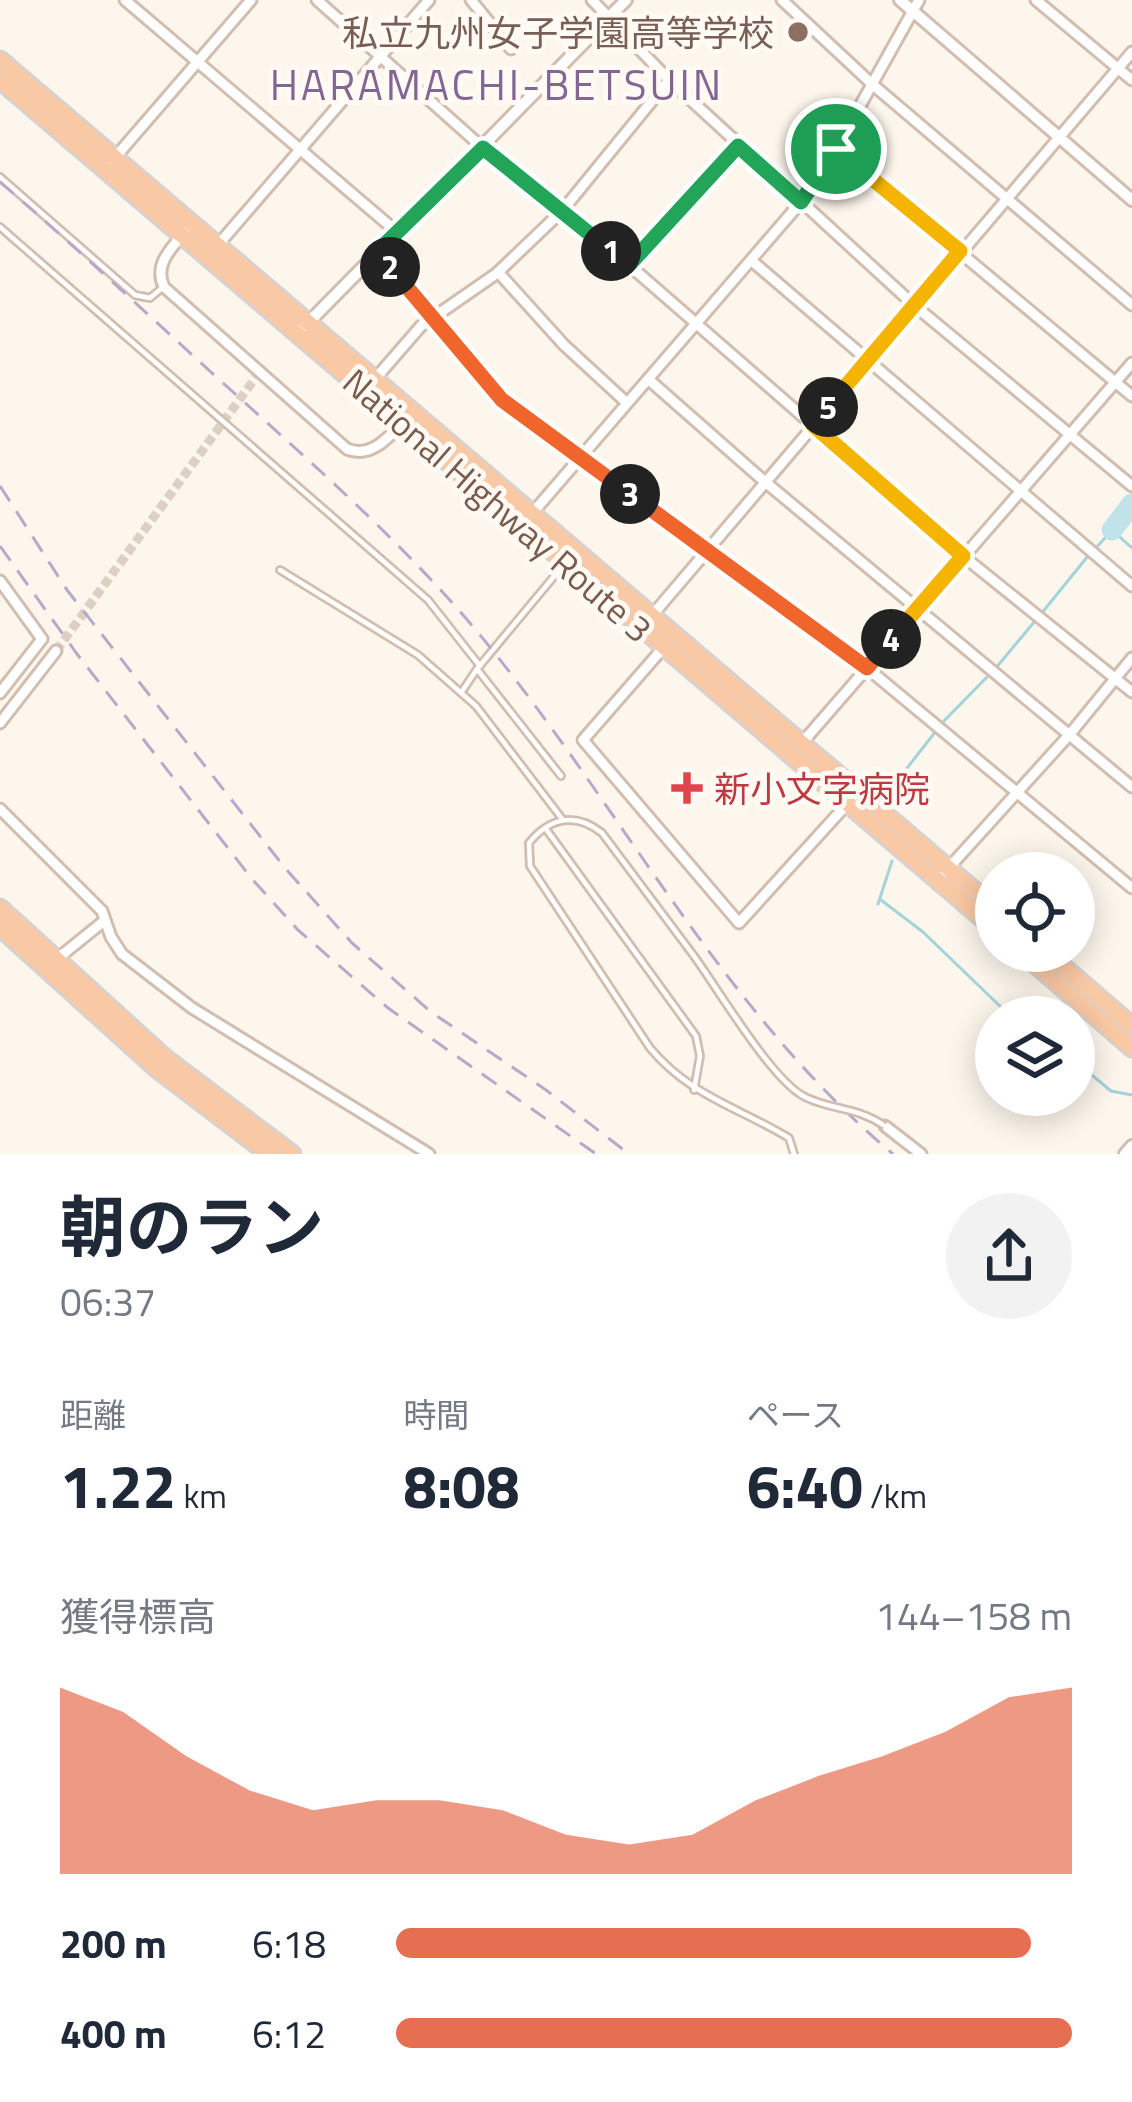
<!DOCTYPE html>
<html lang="ja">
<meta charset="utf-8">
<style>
:root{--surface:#fff;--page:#f2f2f3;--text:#1f2937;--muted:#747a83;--accent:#e76f51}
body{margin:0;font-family:"Titillium Web","Noto Sans JP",sans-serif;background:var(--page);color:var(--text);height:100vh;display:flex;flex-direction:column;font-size:45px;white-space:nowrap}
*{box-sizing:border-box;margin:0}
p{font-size:39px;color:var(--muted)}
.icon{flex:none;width:66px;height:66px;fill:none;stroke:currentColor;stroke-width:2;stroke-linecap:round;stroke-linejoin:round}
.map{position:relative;height:1154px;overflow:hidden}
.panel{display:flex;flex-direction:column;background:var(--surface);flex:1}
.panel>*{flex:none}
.buttons{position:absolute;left:975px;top:852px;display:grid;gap:24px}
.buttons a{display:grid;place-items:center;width:120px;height:120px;border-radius:50%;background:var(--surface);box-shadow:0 6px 30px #0003;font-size:60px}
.pin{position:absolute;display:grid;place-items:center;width:102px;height:102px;color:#fff;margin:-51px;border:6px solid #fff;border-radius:50%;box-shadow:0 3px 12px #0007}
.km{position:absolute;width:60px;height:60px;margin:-30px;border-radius:50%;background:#222;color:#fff;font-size:33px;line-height:60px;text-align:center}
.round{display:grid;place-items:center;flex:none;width:126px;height:126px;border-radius:63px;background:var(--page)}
.summary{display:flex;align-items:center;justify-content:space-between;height:204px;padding:0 60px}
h1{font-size:66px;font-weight:700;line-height:90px}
.metrics{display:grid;grid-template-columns:repeat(3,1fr);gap:18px;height:204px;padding:12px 60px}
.metrics div{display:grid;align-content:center}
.metrics b{font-size:60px;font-weight:700}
.metrics small{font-size:33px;font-weight:400}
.metrics p{font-size:33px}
.chart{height:336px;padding:24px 60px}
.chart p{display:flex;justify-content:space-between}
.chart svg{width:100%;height:216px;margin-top:12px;fill:var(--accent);opacity:.7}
ul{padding:0 60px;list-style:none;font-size:39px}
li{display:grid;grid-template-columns:192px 144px 1fr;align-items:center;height:90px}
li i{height:30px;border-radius:15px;background:var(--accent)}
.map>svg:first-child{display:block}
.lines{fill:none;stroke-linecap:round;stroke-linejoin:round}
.stream{stroke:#a5d3da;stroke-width:3}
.river{stroke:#bfe3e8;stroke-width:21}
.minor-tunnel{stroke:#dcd0c4;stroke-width:9;stroke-dasharray:9 4.5;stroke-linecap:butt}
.service-casing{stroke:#d1beb0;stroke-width:10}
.minor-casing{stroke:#d1beb0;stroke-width:15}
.tertiary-casing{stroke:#d1beb0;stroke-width:16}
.trunk-casing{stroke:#dad1cd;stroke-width:21}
.service{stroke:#fff;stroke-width:4.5}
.minor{stroke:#fff;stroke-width:9}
.tertiary{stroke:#fff;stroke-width:10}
.trunk{stroke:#f9c8a4;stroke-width:15}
.rail{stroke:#b9a8c9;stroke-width:3;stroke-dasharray:18 12;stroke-linecap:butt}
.service-bridge-casing{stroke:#d1beb0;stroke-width:10;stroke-linecap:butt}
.service-bridge{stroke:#fff;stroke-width:4.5}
.split-1-casing{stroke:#fff;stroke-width:24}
.split-2-casing{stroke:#fff;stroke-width:24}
.split-3-casing{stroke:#fff;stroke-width:24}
.split-4-casing{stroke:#fff;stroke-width:24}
.split-5-casing{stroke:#fff;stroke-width:24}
.split-6-casing{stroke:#fff;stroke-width:24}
.split-1{stroke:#22a559;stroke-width:15}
.split-2{stroke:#22a559;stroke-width:15}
.split-3{stroke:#f0652b;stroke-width:15}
.split-4{stroke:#f0652b;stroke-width:15}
.split-5{stroke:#f5b400;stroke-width:15}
.split-6{stroke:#f5b400;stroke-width:15}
.education-dot{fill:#8d6e63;stroke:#fffaf3;stroke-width:4.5}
.health-dot{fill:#e0444e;stroke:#fffaf3;stroke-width:4.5}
.labels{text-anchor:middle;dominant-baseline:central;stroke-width:10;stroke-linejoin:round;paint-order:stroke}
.education-label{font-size:36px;fill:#785e54;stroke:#fffaf3;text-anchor:end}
.street-label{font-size:36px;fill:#7a5c4d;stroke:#fffaf3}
.health-label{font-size:36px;fill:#be3a42;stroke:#fffaf3;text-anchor:start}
.quarter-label{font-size:42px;letter-spacing:3px;fill:#846695;stroke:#fffaf3}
</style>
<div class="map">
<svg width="1132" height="1154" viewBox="0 0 1132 1154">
<rect width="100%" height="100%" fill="#fdf6ec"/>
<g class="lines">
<!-- stream -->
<path class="stream" d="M 1095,549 L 1112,530 L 1132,548
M 1041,614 L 1088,556
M 995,669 L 1035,621
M 942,723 L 987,677
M 897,803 L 904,772 L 936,731
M 881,900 L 923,932 L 1004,1010 L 1017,1017
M 878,904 L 892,861
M 1074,1060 L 1111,1091 L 1132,1095"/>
<!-- river -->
<path class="river" d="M 1112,530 L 1132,504"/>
<!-- minor-tunnel -->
<path class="minor-tunnel" d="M 56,651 L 256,377"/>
<!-- service casing -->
<g class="service-casing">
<path id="service" d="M 0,177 L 135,295 L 150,298 L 162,288
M 0,227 L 428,600 L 480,666
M 280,570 L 418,655 L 476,706 L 563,820
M 461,693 L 477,669
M 561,776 L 477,669 L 561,568
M 546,829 L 696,1036 L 700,1056 L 694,1090
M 694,956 L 602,833 C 576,812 550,817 529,843 L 530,866 L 650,1048 C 690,1096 738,1107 789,1138 L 794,1154"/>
</g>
<!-- minor casing -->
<g class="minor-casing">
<path id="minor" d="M 125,0 L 397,232
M 317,0 L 483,148 L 629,265 L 963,556 L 1132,692
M 471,0 L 511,49
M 592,0 L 669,80 L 915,306 L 1132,486
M 782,0 L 872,84 L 1132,305
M 1036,0 L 1132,80
M 836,149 L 1132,396
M 112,161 L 251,0
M 191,225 C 176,244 152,262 164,287 L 347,449 C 371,459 389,437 405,420
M 218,245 L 429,0
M 377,252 L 502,400 L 867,668 L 1132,888
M 752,261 L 1132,586
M 629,265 L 738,145
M 498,272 L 564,345 L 627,403
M 375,379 L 421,326 L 496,274 L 562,211 L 669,80
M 648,379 L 764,481 L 1132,787
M 529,517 L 801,202 L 827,165 L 919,0
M 0,581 L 42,639 L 0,693
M 649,619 L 1132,52
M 664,647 L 583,740 L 739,923 L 858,792
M 0,723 L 56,651
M 801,744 L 1132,363
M 0,809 L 102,911 L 111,937 L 122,954 L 192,1008 L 429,1154
M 945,872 L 1070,734 L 1132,658
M 57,959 L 104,921
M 885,1126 L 921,1154"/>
</g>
<!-- tertiary casing -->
<g class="tertiary-casing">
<path id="tertiary" d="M 900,0 L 1132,200
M 304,327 L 626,0
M 1125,1154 L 1132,1146"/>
</g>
<!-- trunk casing -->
<g class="trunk-casing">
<path id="trunk" d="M 0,60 L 996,909
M 0,80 L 996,930
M 0,908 L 166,1059 L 292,1154
M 0,927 L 156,1068 L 269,1154
M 1020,951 L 1132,1048
M 1045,951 L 1132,1026"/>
</g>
<!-- service -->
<use href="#service" class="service"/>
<!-- minor -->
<use href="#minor" class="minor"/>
<!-- tertiary -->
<use href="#tertiary" class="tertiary"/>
<!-- trunk -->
<use href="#trunk" class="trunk"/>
<!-- rail -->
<path class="rail" d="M 0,182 C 76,247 149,316 223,383 C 317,468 414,552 493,651 C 627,818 727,1015 893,1154
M 0,486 L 67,590 L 285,868 L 352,943 L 431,1012 L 546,1090 L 629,1154
M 0,546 L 77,654 L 252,879 L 298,930 L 388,1008 L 596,1154"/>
<!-- service-bridge casing -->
<g class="service-bridge-casing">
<path id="service-bridge" d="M 694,956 C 718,989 772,1081 805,1097 C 834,1111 855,1106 885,1126"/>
</g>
<!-- service-bridge -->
<use href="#service-bridge" class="service-bridge"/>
</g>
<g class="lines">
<!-- split-1 casing -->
<g class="split-1-casing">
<path id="split-1" d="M 611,251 L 629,265 L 738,146 L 801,202 L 836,149"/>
</g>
<!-- split-2 casing -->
<g class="split-2-casing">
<path id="split-2" d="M 390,267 L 377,252 L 483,148 L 611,251"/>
</g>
<!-- split-3 casing -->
<g class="split-3-casing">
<path id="split-3" d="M 390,267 L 502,400 L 630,494"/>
</g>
<!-- split-4 casing -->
<g class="split-4-casing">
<path id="split-4" d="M 630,494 L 867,668 L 891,639"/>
</g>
<!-- split-5 casing -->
<g class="split-5-casing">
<path id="split-5" d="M 828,407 L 813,425 L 963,556 L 891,639"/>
</g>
<!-- split-6 casing -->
<g class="split-6-casing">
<path id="split-6" d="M 828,407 L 960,251 L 836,149"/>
</g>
<!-- split-1 -->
<use href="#split-1" class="split-1"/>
<!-- split-2 -->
<use href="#split-2" class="split-2"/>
<!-- split-3 -->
<use href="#split-3" class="split-3"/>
<!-- split-4 -->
<use href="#split-4" class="split-4"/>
<!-- split-5 -->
<use href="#split-5" class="split-5"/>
<!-- split-6 -->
<use href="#split-6" class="split-6"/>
</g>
<!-- markers -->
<circle class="education-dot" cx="798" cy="32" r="12"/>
<path class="health-dot" d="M681 770h12v12h12v12h-12v12h-12v-12h-12v-12h12z"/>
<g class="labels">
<!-- education labels -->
<g class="education-label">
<text x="774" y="32">私立九州女子学園高等学校</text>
</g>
<!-- street labels -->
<g class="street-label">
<text transform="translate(498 505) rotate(41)">National Highway Route 3</text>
</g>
<!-- health labels -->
<g class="health-label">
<text x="714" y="788">新小文字病院</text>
</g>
<!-- quarter labels -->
<g class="quarter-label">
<text x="497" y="84">HARAMACHI-BETSUIN</text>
</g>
</g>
</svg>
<div class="buttons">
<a><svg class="icon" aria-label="locate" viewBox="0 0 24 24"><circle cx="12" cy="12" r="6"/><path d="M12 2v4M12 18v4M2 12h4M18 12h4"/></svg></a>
<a><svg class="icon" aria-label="layers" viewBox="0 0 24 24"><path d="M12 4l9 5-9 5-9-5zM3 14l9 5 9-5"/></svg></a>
</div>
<div class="pin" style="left:836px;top:149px;background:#1e9e55"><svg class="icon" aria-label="arrive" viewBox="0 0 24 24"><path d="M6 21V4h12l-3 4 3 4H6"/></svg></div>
<b class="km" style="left:611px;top:251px">1</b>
<b class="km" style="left:390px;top:267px">2</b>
<b class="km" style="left:630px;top:494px">3</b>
<b class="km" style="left:891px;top:639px">4</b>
<b class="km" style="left:828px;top:407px">5</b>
</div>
<section class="panel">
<div class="summary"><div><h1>朝のラン</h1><p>06:37</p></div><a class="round"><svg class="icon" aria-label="share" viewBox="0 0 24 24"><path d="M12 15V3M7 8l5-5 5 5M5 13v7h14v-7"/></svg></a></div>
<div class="metrics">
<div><p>距離</p><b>1.22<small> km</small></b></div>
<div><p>時間</p><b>8:08</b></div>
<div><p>ペース</p><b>6:40<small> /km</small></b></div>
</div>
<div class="chart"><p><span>獲得標高</span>144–158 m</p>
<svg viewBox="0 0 160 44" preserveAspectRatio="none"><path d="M0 44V6L10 11L20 20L30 27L40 31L50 29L60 29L70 31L80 36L90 38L100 36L110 29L120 24L130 20L140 15L150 8L160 6V44z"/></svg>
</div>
<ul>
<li><b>200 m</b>6:18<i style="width:94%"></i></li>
<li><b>400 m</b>6:12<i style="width:100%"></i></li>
</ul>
</section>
